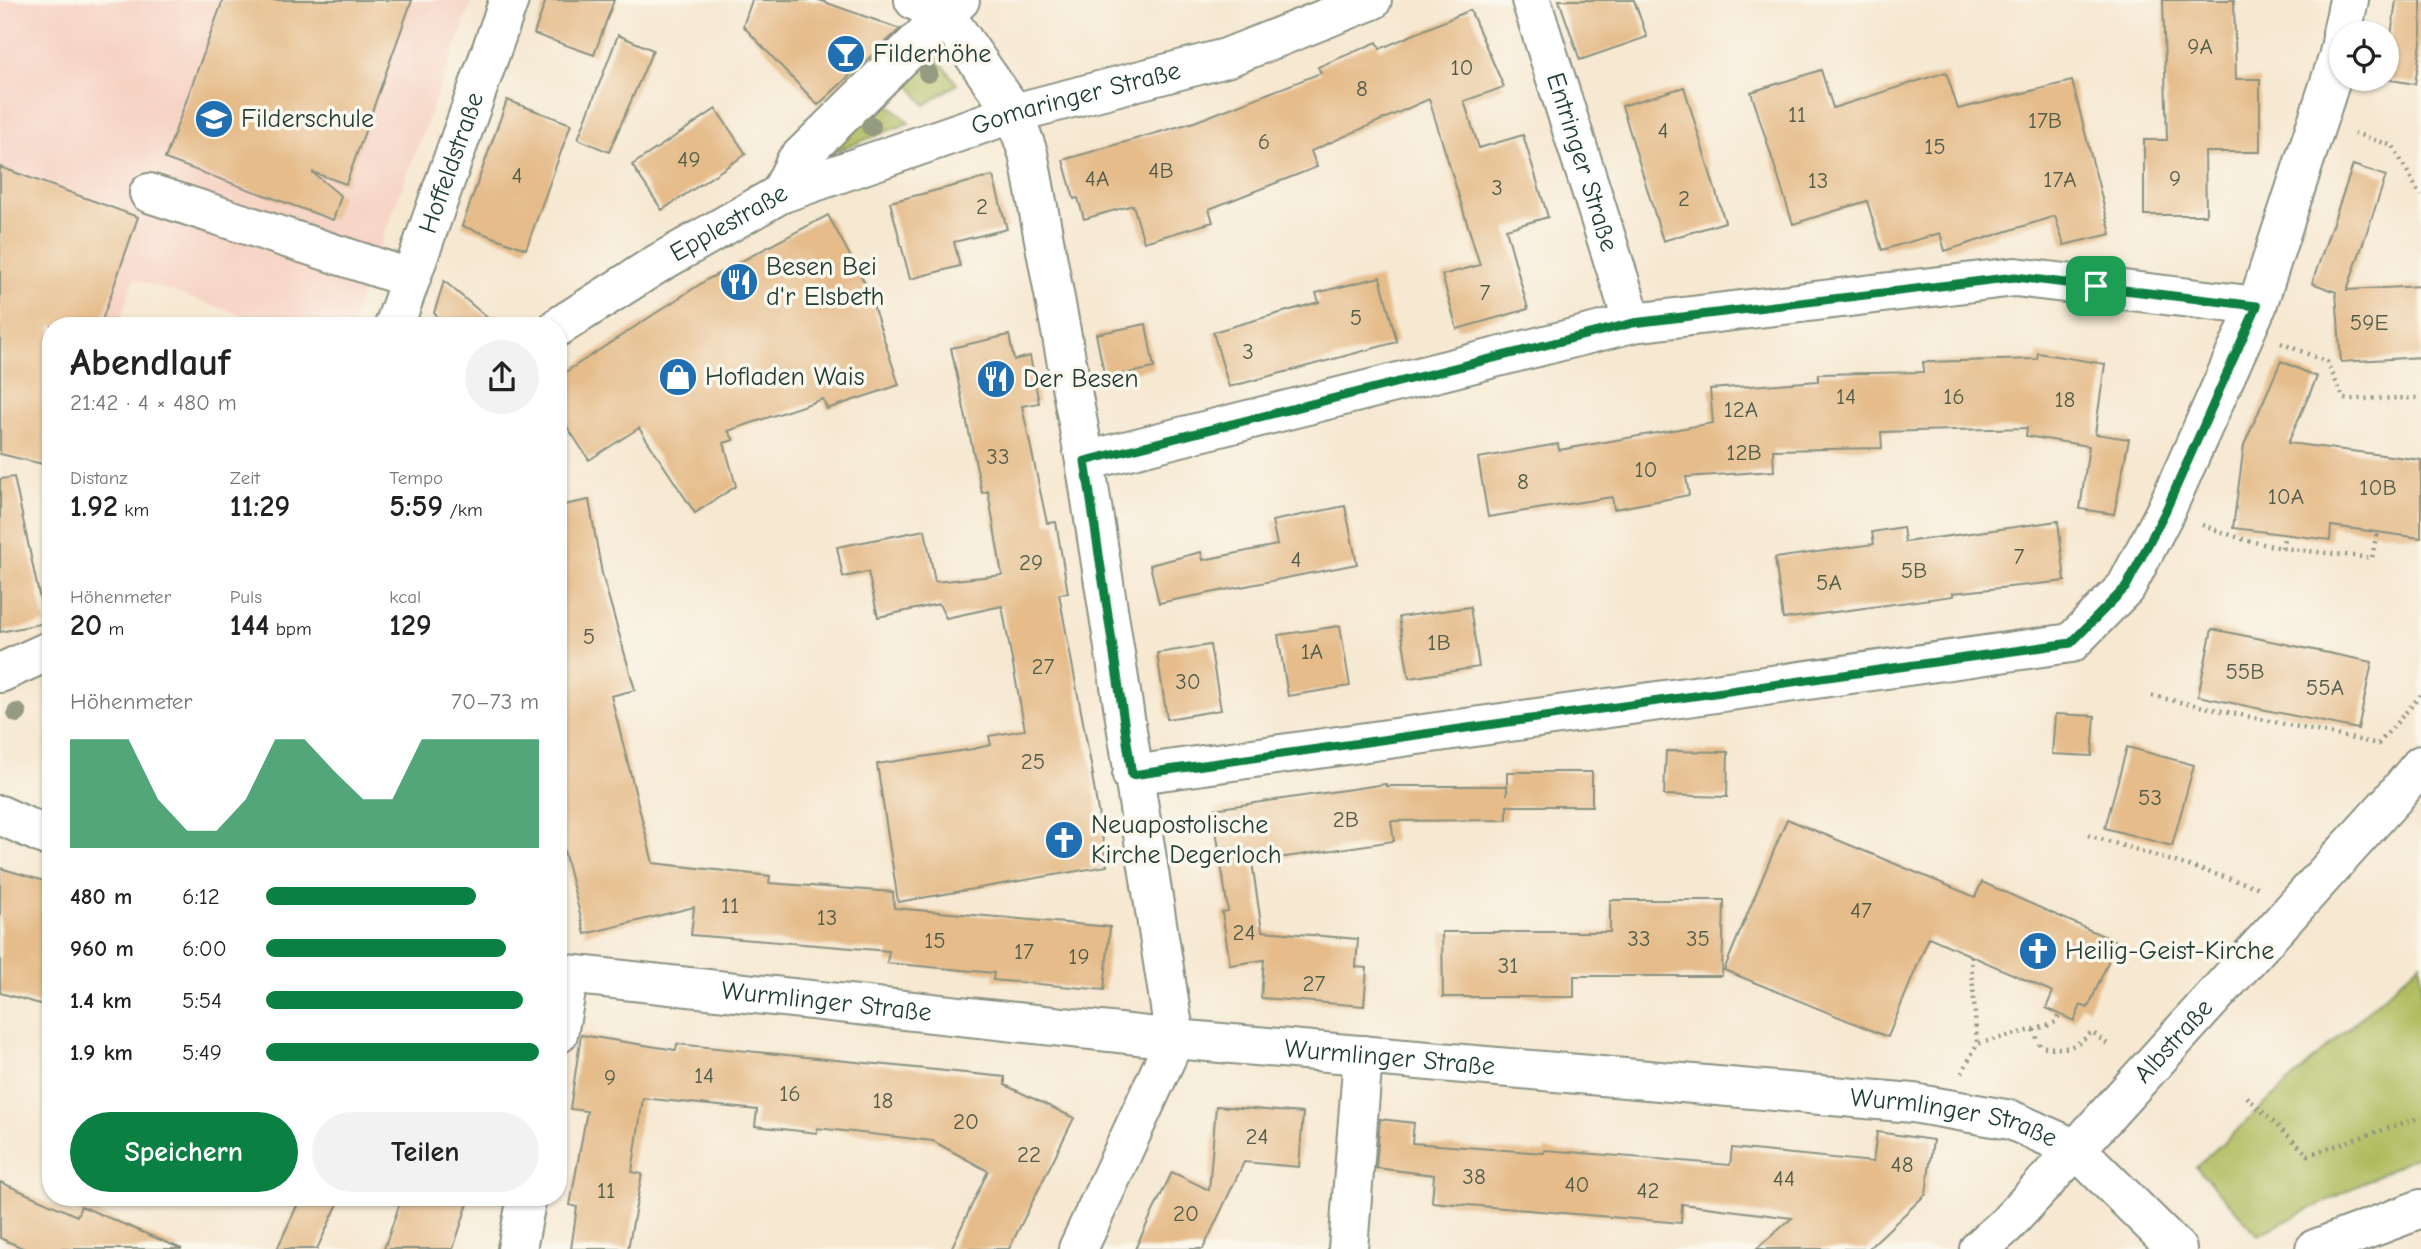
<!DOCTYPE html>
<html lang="de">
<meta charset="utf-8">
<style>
:root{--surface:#fff;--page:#f2f2f2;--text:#222;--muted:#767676;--accent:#0b8043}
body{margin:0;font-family:"Comic Neue",sans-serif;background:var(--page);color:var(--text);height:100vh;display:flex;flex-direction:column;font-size:26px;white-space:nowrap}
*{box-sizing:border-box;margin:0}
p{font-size:23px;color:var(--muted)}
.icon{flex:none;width:38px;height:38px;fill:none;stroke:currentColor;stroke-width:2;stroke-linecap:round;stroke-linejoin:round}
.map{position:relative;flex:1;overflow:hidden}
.panel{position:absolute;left:42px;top:317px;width:525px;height:889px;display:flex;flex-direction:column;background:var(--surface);border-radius:28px;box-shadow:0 2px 5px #0004}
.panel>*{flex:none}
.buttons{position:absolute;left:2329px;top:21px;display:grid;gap:14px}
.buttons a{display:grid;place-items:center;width:70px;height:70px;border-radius:50%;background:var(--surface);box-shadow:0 2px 5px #0004;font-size:35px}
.pin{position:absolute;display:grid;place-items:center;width:60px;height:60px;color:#fff;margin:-30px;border-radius:14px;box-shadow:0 4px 10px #0006}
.round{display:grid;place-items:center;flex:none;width:74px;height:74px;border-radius:37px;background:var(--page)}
.head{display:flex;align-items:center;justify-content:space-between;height:119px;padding:0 28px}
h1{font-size:38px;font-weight:600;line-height:52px}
.stats{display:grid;grid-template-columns:repeat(3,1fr);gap:10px;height:119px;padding:7px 28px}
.stats div{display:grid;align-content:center}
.stats b{font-size:30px;font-weight:600}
.stats small{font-size:19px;font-weight:400}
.stats p{font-size:19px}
.chart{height:196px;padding:14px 28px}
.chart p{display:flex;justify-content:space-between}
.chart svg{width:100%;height:126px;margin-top:7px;fill:var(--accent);opacity:.7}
.action{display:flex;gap:14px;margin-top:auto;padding:14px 28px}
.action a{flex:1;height:80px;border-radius:42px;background:var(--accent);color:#fff;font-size:28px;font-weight:600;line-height:80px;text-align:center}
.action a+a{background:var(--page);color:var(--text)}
ul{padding:0 28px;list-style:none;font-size:23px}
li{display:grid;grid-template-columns:112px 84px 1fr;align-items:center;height:52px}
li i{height:18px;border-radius:9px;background:var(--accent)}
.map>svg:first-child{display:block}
.built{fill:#f6d2c3}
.green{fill:#afbb5d;stroke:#677c48;stroke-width:2}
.building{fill:#e5bc8a}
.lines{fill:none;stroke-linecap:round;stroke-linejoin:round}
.minor-casing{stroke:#8a9282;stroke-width:42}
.path{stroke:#8a9282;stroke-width:4.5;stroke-dasharray:2 5;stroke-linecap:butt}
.minor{stroke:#fff;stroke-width:38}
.tree{fill:#949b80}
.route-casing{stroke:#fff;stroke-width:14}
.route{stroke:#0b8043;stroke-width:9}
.labels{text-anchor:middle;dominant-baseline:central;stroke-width:7;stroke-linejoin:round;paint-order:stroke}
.number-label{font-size:23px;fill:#505d4a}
.poi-label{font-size:26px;fill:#1f3d34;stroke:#fbf7ec;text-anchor:start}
.street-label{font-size:26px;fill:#1f3d34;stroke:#fbf7ec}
</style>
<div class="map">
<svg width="2421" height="1249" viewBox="0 0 2421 1249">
<rect width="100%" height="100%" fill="#fbf7ec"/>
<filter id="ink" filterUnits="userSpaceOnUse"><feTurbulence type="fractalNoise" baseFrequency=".0143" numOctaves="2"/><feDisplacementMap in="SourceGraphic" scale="14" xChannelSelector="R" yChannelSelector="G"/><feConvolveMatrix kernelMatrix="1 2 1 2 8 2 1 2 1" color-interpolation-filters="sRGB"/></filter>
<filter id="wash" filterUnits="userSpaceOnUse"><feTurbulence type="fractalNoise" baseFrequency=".00686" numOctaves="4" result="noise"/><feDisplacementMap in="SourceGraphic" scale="28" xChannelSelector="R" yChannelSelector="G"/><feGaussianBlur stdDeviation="1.57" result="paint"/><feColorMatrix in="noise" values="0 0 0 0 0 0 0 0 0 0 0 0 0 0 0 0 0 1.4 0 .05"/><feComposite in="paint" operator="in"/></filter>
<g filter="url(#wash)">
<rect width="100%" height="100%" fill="#f6e8d1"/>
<!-- built -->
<path class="built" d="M 0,0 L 473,0 L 350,325 L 271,325 L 134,279 L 119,325 L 51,326 L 0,377 Z"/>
<!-- green -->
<path class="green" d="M 930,48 L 957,84 L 925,105 L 901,74 Z
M 880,95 L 909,123 L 818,158 Z
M 2421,962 L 2421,1154 L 2258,1235 L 2196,1167 Z"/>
<g id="blocks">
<!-- building -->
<path class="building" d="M 223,0 L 412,0 L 346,184 L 312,172 L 341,196 L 333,220 L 165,159 Z
M 546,0 L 614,0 L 594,55 L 534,34 Z
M 752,0 L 819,0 L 900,29 L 818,105 L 743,26 Z
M 1559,0 L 1634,0 L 1647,37 L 1580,60 Z
M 2163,0 L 2234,0 L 2236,79 L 2260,79 L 2260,152 L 2205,152 L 2206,215 L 2144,215 L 2144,140 L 2167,140 Z
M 2396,0 L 2421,0 L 2421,43 L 2415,84 L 2385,79 Z
M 1470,10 L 1504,87 L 1464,101 L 1479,148 L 1523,135 L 1548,217 L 1506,229 L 1528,309 L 1457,329 L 1442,275 L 1480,265 L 1429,99 L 1311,151 L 1317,167 L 1209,209 L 1213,222 L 1144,242 L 1133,205 L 1084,219 L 1078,198 L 1074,199 L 1063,160 L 1194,122 L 1321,73 L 1318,67 L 1377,42 L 1380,49 Z
M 618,35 L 653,50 L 609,152 L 578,139 Z
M 1821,70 L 1833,108 L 1946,72 L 1958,109 L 2072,81 L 2111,234 L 2064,245 L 2055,216 L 1945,251 L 1940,233 L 1882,250 L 1867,201 L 1793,224 L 1751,92 Z
M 1684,87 L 1725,222 L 1663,241 L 1622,106 Z
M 507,100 L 571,124 L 526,249 L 462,226 Z
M 716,109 L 746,154 L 662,210 L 632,165 Z
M 2353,165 L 2386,176 L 2347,290 L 2421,286 L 2421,357 L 2341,362 L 2336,292 L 2312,283 Z
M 0,167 L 138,217 L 100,326 L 51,326 L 51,466 L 0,454 Z
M 993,176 L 1007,229 L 954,242 L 960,266 L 910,279 L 890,202 Z
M 828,215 L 867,287 L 899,385 L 827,409 L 823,399 L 728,431 L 734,440 L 724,443 L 736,486 L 695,513 L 639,428 L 589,460 L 558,413 L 558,377 L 708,279 Z
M 1380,277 L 1397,342 L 1229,387 L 1213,332 L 1319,302 L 1316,293 Z
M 444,281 L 497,326 L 448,326 L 434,313 Z
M 1146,324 L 1154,368 L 1105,378 L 1096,334 Z
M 1009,335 L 1014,360 L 1030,356 L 1039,403 L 1022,406 L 1047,523 L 1056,522 L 1068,593 L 1059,594 L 1093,775 L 1092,775 L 1107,866 L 898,902 L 877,764 L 973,749 L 991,745 L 989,736 L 1025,730 L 1002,606 L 946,618 L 939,604 L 878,617 L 868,572 L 843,577 L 837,547 L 925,530 L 935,582 L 1002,575 L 988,491 L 982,493 L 951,348 Z
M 2038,353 L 2105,364 L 2095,434 L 2129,439 L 2114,514 L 2080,509 L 2089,446 L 2026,436 L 2027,428 L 1881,432 L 1882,448 L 1773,450 L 1774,471 L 1686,477 L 1689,495 L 1614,509 L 1612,497 L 1488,517 L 1478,458 L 1558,444 L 1559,450 L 1713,423 L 1710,389 L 1818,381 L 1818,374 L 1923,372 L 1923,362 L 2037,359 Z
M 2281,361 L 2317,377 L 2288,443 L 2421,460 L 2421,538 L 2331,526 L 2330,540 L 2233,528 L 2244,445 Z
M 14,477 L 45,623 L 0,632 L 0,479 Z
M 589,500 L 602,574 L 635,690 L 611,696 L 653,863 L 770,876 L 769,883 L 893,892 L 894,908 L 1110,927 L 1104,990 L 993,980 L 994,973 L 887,963 L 889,951 L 691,935 L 694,907 L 585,934 L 558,827 L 558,506 Z
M 1345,506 L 1357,564 L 1159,603 L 1150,565 L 1201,552 L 1203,560 L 1277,545 L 1272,521 Z
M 2058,521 L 2065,581 L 1953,593 L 1953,596 L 1783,619 L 1775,558 L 1874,544 L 1872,532 L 1903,527 L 1905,542 Z
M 1470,607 L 1479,667 L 1409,678 L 1399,617 Z
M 1340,626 L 1350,686 L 1288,696 L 1278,635 Z
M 2212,629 L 2372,662 L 2358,729 L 2198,696 Z
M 1210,645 L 1221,710 L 1167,719 L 1157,653 Z
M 2055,714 L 2095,716 L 2092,756 L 2052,754 Z
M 2127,747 L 2194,765 L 2172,846 L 2105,828 Z
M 1666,751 L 1728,752 L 1727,797 L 1664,795 Z
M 1507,772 L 1592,772 L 1592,806 L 1507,806 L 1507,820 L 1391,821 L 1394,841 L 1252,862 L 1262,931 L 1358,939 L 1356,967 L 1367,968 L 1364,1006 L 1261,998 L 1264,960 L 1230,965 L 1222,912 L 1228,911 L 1213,809 L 1386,784 L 1386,786 L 1507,786 L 1507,795 Z
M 1787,819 L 1975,897 L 1982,882 L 2117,942 L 2088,1008 L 2081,1005 L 2074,1021 L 2046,1008 L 2053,992 L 1929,937 L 1888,1037 L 1724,970 Z
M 0,868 L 51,883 L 51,1007 L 0,993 Z
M 1610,900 L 1724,900 L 1722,976 L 1574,976 L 1574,997 L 1443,997 L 1442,932 L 1610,932 Z
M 581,1035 L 676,1050 L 677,1044 L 1005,1077 L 1005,1085 L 1074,1118 L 1009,1249 L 951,1249 L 988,1171 L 933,1141 L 817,1128 L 817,1133 L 755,1126 L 757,1110 L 643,1098 L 632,1172 L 642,1174 L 628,1249 L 571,1249 L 577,1207 L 570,1205 L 587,1111 L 570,1109 Z
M 1216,1106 L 1303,1113 L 1299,1167 L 1244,1162 L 1203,1249 L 1135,1249 L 1172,1172 L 1209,1190 Z
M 1380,1119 L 1414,1123 L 1412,1143 L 1544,1153 L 1545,1150 L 1730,1165 L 1732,1148 L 1873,1162 L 1877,1132 L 1933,1140 L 1926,1194 L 1868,1249 L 1756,1249 L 1792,1218 L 1682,1204 L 1681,1223 L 1432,1202 L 1434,1175 L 1376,1168 Z
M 0,1182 L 77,1216 L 81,1206 L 182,1249 L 25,1249 L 0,1238 Z
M 301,1197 L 341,1197 L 317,1249 L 277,1249 Z
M 402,1197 L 470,1197 L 453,1249 L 384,1249 Z"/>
</g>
</g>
<g filter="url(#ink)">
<use href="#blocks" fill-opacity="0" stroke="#8a9282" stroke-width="2"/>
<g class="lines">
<!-- minor casing -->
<g class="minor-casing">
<g id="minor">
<path d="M 914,0 L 945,16 L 956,30 L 1014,113 L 1028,153 L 1085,461 L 1175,1039 L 1078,1249"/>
<path id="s1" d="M 1531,0 L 1633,323"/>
<path d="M 2342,33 L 2349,0"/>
<path d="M 149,193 L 409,278"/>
<path d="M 780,194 L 796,161 L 960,0"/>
<path id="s2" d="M 394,326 L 509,0"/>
<path id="s3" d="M 558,327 L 657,264 L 780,194 L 1014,113 L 1226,58 L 1372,0"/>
<path d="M 1085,461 L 1633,323 L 2015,277 L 2257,306"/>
<path d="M 0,673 L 51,650"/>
<path d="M 1132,775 L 2071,643 L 2126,587 L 2165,512 L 2257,306 L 2338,58 L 2342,38"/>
<path d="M 0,815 L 51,838"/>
<path id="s4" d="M 558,973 L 1175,1039 L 1913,1103 L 2011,1120 L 2076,1149 L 2177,1249"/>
<path d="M 558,1034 L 569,976"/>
<path d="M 517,1249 L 527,1197"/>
<path d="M 1348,1249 L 1363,1055"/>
<path id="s5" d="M 1979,1249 L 2006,1225 L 2076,1149 L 2391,801 L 2421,765"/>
<path d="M 2315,1249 L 2421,1209"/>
</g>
</g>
<!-- path -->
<path class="path" d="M 2354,133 L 2393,146 L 2421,196
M 2281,343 L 2327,362 L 2344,399 L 2421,398
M 2202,525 L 2245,540 L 2282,548 L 2372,558 L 2377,532
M 2282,548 L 2285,535
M 2152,696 L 2378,744 L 2421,695
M 2088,835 L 2260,888
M 1972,956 L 1971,959 L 1977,1044
M 2034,1030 L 2040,1046 C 2066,1050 2072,1050 2092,1032 L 2110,1046
M 1962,1073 L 1977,1044 L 2047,1026 L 2056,1022 L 2059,1014
M 2247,1097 L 2308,1155 L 2421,1117"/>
<!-- minor -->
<use href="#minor" class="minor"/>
</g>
<!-- trees -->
<g class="tree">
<circle cx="928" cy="73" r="10"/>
<circle cx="871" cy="126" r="10"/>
<circle cx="17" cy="713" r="10"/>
</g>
</g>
<g class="lines" filter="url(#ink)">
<!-- route casing -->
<g class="route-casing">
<path id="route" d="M 2015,277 L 2257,306 L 2165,512 L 2126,587 L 2071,643 L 1132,775 L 1085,461 L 1633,323 Z"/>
</g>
<!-- route -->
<use href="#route" class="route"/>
</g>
<!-- icons -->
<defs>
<g id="bar-disc" transform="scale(2.0125)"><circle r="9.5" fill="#1f6fb2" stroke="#fbf7ec"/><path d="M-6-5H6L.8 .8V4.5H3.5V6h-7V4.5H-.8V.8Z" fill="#fff"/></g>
<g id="school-disc" transform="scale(2.0125)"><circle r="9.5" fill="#1f6fb2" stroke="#fbf7ec"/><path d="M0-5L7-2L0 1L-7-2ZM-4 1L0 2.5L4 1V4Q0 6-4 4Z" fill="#fff"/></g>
<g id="restaurant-disc" transform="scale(2.0125)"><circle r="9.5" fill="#1f6fb2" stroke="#fbf7ec"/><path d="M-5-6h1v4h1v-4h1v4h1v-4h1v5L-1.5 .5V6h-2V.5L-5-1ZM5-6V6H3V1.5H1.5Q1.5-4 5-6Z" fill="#fff"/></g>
<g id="shop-disc" transform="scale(2.0125)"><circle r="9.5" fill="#1f6fb2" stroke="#fbf7ec"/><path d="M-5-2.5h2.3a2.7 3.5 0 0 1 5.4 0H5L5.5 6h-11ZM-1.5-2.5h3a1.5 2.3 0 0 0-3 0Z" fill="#fff"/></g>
<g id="church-disc" transform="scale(2.0125)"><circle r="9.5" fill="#1f6fb2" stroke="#fbf7ec"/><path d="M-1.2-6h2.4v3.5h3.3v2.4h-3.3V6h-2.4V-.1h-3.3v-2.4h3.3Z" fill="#fff"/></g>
</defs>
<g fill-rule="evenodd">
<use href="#bar-disc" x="846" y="54"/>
<use href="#school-disc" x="214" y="119"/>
<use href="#restaurant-disc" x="739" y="282"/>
<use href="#shop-disc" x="678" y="377"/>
<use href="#restaurant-disc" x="996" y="379"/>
<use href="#church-disc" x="1064" y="840"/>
<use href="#church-disc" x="2038" y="951"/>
</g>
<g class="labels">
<!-- number labels -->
<g class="number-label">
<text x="2200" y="46">9A</text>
<text x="1462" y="67">10</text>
<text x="1362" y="88">8</text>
<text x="1797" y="114">11</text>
<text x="2045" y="120">17B</text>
<text x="1663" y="130">4</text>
<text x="1264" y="141">6</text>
<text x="1935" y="146">15</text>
<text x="689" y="159">49</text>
<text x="1161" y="170">4B</text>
<text x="517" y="175">4</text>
<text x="1097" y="178">4A</text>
<text x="2175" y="178">9</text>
<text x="2060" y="179">17A</text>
<text x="1818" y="180">13</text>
<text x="1497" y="187">3</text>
<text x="1684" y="198">2</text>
<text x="982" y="206">2</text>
<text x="1485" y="292">7</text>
<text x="1356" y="317">5</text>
<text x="2369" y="322">59E</text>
<text x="1248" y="351">3</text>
<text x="1846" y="396">14</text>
<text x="1954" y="396">16</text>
<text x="2065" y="399">18</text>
<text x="1741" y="409">12A</text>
<text x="1744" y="452">12B</text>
<text x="998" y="456">33</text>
<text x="1646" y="469">10</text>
<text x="1523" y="481">8</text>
<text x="2378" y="487">10B</text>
<text x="2286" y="496">10A</text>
<text x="2019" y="556">7</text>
<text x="1296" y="559">4</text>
<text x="1031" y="562">29</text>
<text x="1914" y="570">5B</text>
<text x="1829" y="582">5A</text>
<text x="589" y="636">5</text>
<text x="1439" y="642">1B</text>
<text x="1312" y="651">1A</text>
<text x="1043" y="666">27</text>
<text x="2245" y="671">55B</text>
<text x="1188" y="681">30</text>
<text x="2325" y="687">55A</text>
<text x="1033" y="761">25</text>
<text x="2150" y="797">53</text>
<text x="1346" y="819">2B</text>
<text x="730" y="905">11</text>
<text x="1861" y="910">47</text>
<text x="827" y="917">13</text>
<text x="1244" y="932">24</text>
<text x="1639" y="938">33</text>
<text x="1698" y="938">35</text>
<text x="935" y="940">15</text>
<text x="1024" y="951">17</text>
<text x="1079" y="956">19</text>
<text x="1508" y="965">31</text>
<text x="1314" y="983">27</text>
<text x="704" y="1075">14</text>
<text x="610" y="1077">9</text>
<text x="790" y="1093">16</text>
<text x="883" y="1100">18</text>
<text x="966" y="1121">20</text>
<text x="1257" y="1136">24</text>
<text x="1029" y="1154">22</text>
<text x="1902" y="1164">48</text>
<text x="1474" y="1176">38</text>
<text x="1784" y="1178">44</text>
<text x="1577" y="1184">40</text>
<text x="606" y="1190">11</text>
<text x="1648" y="1190">42</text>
<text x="1186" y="1213">20</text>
</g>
<!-- poi labels -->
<g class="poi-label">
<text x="873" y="54">Filderhöhe</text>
<text x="241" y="119">Filderschule</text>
<text x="766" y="267">Besen Bei<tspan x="766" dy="30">d'r Elsbeth</tspan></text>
<text x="705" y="377">Hofladen Wais</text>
<text x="1023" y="379">Der Besen</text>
<text x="1091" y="825">Neuapostolische<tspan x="1091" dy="30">Kirche Degerloch</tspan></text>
<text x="2065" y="951">Heilig-Geist-Kirche</text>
</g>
<!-- street labels -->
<g class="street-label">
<text stroke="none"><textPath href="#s3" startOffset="570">Gomaringer Straße</textPath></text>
<text stroke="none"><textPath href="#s1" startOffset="170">Entringer Straße</textPath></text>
<text stroke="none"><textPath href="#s2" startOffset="173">Hoffeldstraße</textPath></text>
<text stroke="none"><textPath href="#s3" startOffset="200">Epplestraße</textPath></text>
<text stroke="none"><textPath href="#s4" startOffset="270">Wurmlinger Straße</textPath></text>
<text stroke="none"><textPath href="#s5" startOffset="285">Albstraße</textPath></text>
<text stroke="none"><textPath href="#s4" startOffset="836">Wurmlinger Straße</textPath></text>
<text stroke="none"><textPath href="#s4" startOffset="1404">Wurmlinger Straße</textPath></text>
</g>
</g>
</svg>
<div class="buttons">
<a><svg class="icon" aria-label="locate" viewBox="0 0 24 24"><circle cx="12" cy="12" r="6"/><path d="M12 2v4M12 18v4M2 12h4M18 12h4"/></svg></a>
</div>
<div class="pin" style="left:2096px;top:286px;background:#1e9e55"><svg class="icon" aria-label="arrive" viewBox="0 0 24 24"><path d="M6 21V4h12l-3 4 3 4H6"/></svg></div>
<section class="panel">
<div class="head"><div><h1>Abendlauf</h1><p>21:42 · 4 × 480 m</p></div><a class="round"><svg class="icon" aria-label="share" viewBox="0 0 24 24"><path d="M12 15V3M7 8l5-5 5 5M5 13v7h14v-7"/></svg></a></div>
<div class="stats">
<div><p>Distanz</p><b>1.92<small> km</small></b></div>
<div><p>Zeit</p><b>11:29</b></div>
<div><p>Tempo</p><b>5:59<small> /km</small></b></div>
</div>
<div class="stats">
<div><p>Höhenmeter</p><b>20<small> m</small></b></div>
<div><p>Puls</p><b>144<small> bpm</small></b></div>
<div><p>kcal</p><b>129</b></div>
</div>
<div class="chart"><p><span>Höhenmeter</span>70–73 m</p>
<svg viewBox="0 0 160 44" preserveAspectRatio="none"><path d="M0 44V6L10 6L20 6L30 27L40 38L50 38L60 27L70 6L80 6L90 17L100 27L110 27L120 6L130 6L140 6L150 6L160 6V44z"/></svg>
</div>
<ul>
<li><b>480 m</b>6:12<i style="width:77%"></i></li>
<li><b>960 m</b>6:00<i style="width:88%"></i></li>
<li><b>1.4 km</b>5:54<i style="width:94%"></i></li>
<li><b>1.9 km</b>5:49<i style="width:100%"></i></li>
</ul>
<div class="action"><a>Speichern</a><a>Teilen</a></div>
</section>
</div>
